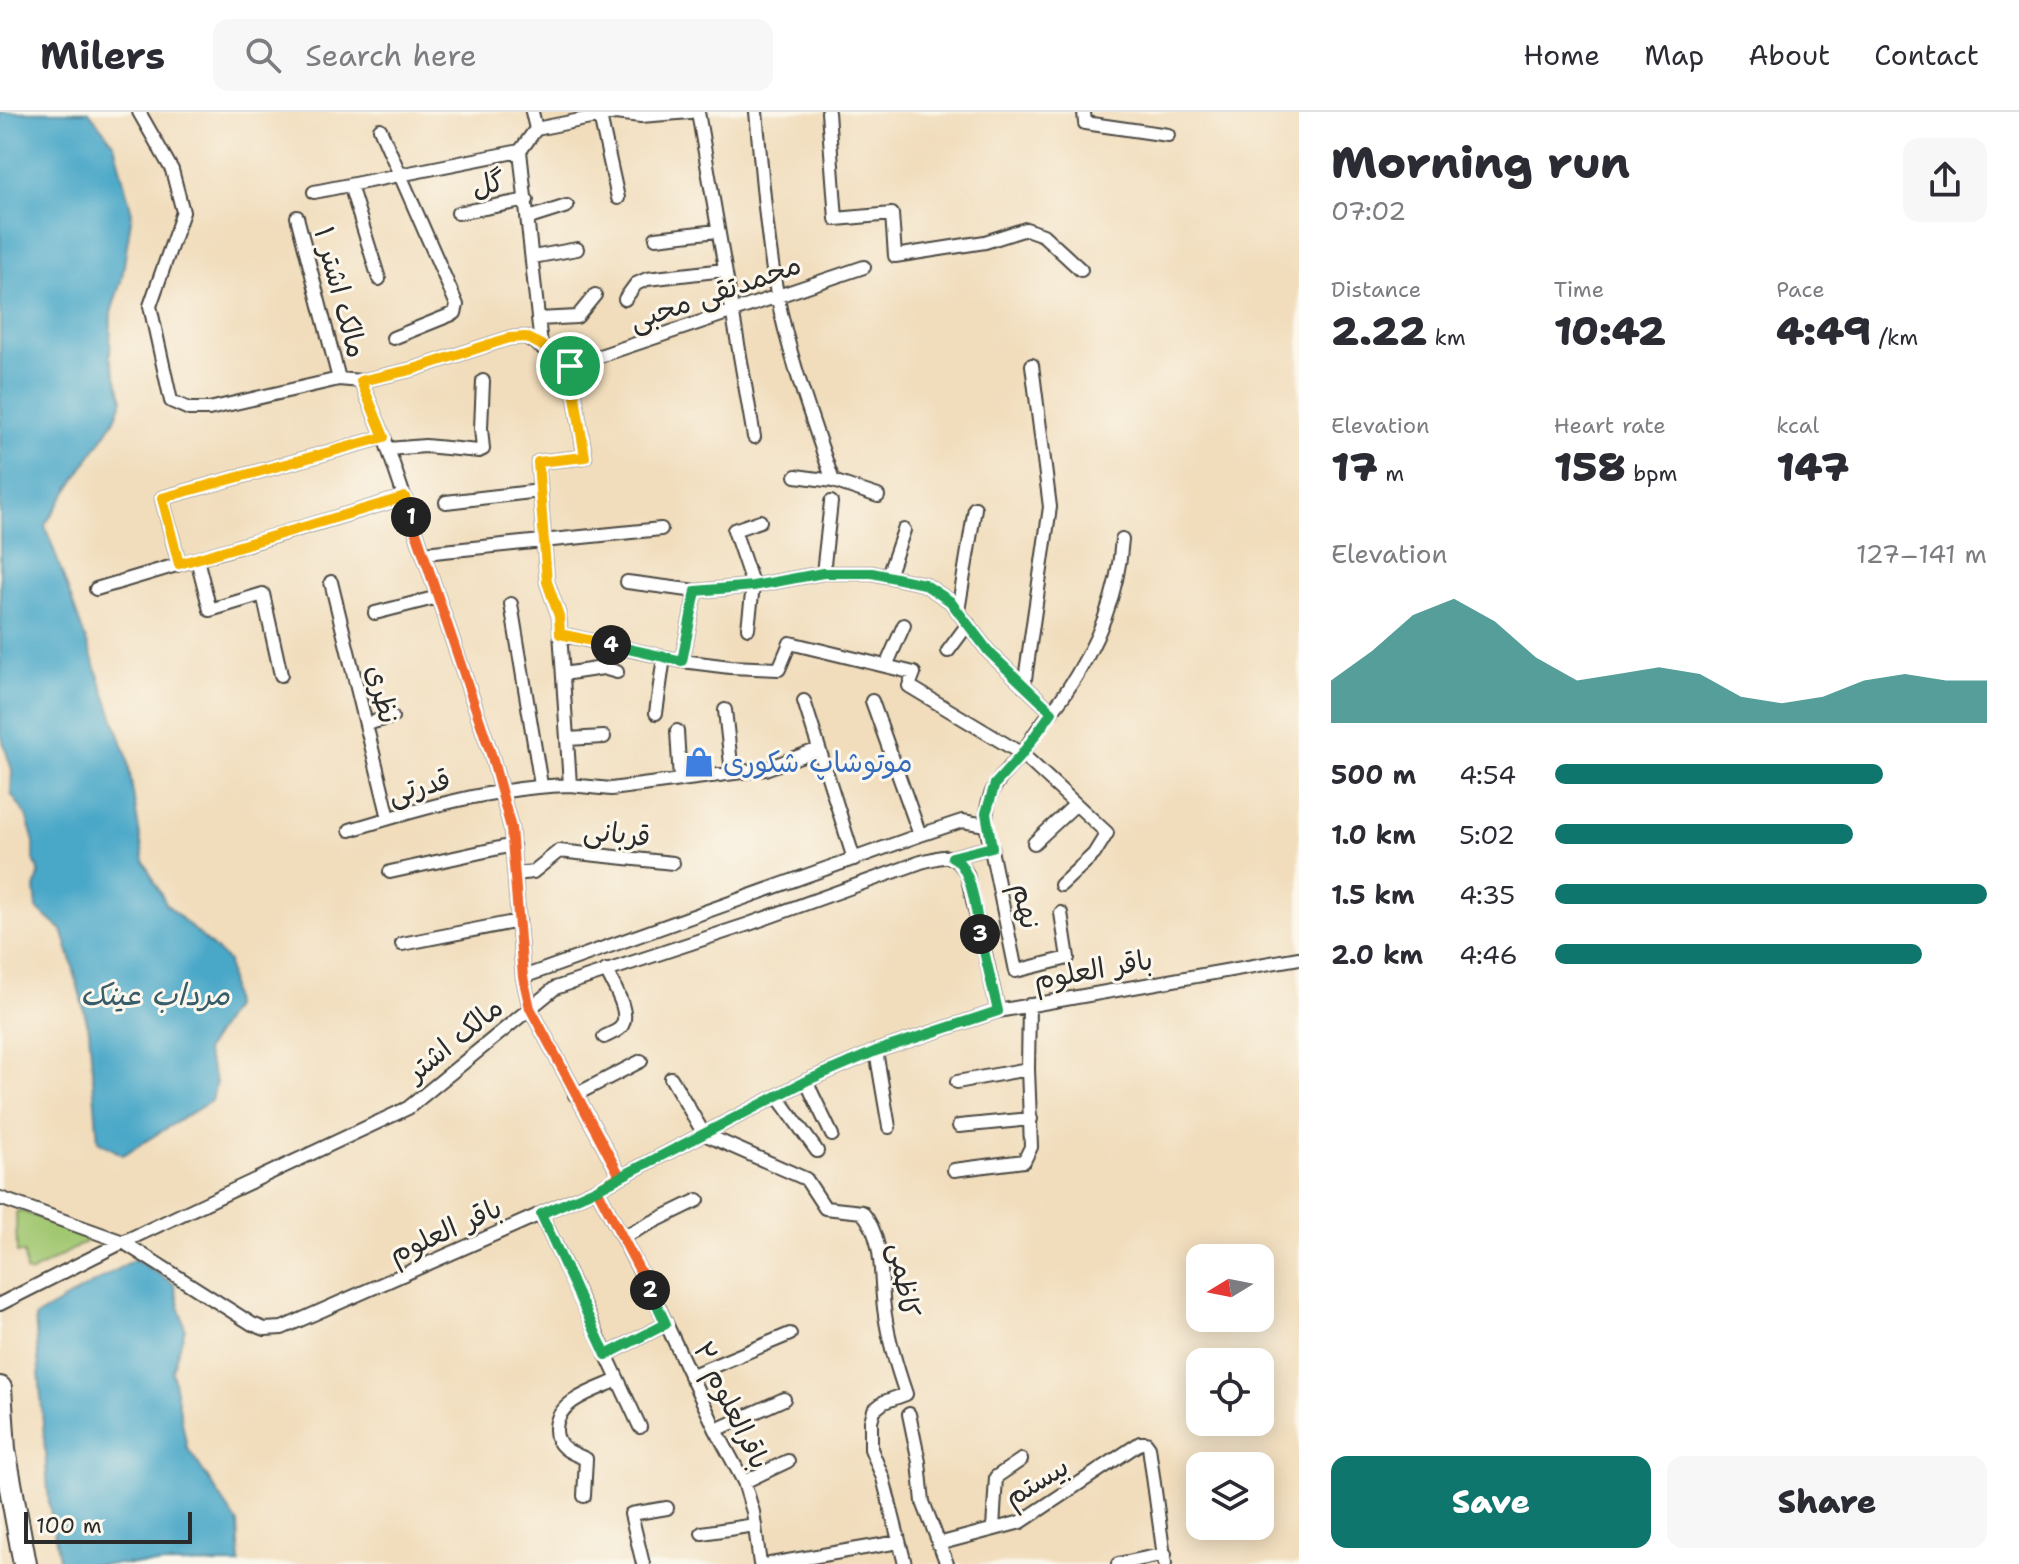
<!DOCTYPE html>
<meta charset="utf-8">
<style>
:root{--surface:#fff;--page:#f7f7f7;--text:#2b2b33;--muted:#7c7c81;--line:#e1e1e2;--accent:#0f766e}
body{margin:0;font-family:"Shantell Sans","Playpen Sans Arabic",sans-serif;background:var(--page);color:var(--text);height:100vh;display:flex;flex-direction:column;font-size:30px;white-space:nowrap}
*{box-sizing:border-box;margin:0}
p{font-size:26px;color:var(--muted)}
.icon{flex:none;width:44px;height:44px;fill:none;stroke:currentColor;stroke-width:2;stroke-linecap:round;stroke-linejoin:round}
.map{position:relative;flex:1;overflow:hidden}
.side{display:flex;flex-direction:column;background:var(--surface);width:720px}
.side>*{flex:none}
.needle{width:52px;rotate:260deg}
.controls{position:absolute;left:1186px;top:1132px;display:grid;gap:16px}
.controls a{display:grid;place-items:center;width:88px;height:88px;border-radius:16px;background:var(--surface);box-shadow:0 4px 20px #0003;font-size:40px}
.scale{position:absolute;left:24px;bottom:20px;width:168px;box-sizing:border-box;padding-left:8px;border:4px solid #2b2b2b;border-top:0;font-size:22px;line-height:28px;white-space:nowrap;color:#2b2b2b;-webkit-text-stroke:6px #fbf7ec;paint-order:stroke}
.pin{position:absolute;display:grid;place-items:center;width:68px;height:68px;color:#fff;margin:-34px;border:4px solid #fff;border-radius:50%;box-shadow:0 2px 8px #0007}
.km{position:absolute;width:40px;height:40px;margin:-20px;border-radius:50%;background:#222;color:#fff;font-size:22px;line-height:40px;text-align:center}
.round{display:grid;place-items:center;flex:none;width:84px;height:84px;border-radius:16px;background:var(--page)}
.head{display:flex;align-items:center;justify-content:space-between;height:136px;padding:0 32px}
h1{font-size:44px;font-weight:800;line-height:60px}
.figures{display:grid;grid-template-columns:repeat(3,1fr);gap:12px;height:136px;padding:8px 32px}
.figures div{display:grid;align-content:center}
.figures b{font-size:40px;font-weight:800}
.figures small{font-size:22px;font-weight:400}
.figures p{font-size:22px}
.chart{height:224px;padding:16px 32px}
.chart p{display:flex;justify-content:space-between}
.chart svg{width:100%;height:144px;margin-top:8px;fill:var(--accent);opacity:.7}
.action{display:flex;gap:16px;margin-top:auto;padding:16px 32px}
.action a{flex:1;height:92px;border-radius:16px;background:var(--accent);color:#fff;font-size:32px;font-weight:800;line-height:92px;text-align:center}
.action a+a{background:var(--page);color:var(--text)}
ul{padding:0 32px;list-style:none;font-size:26px}
li{display:grid;grid-template-columns:128px 96px 1fr;align-items:center;height:60px}
li i{height:20px;border-radius:10px;background:var(--accent)}
header{display:flex;align-items:center;gap:48px;box-sizing:border-box;height:112px;padding:0 40px;background:var(--surface);border-bottom:2px solid var(--line)}
header strong{font-size:38px}
nav{display:flex;gap:44px;margin-inline-start:auto;font-size:28px}
.search{width:560px;height:72px;background:var(--page);display:flex;align-items:center;gap:20px;box-sizing:border-box;padding:0 28px;border-radius:16px;color:var(--muted);font-size:30px}
main{display:flex;flex:1;min-height:0}
.map>svg:first-child{display:block}
.green{fill:#a2c771;stroke:#66794e;stroke-width:2}
.water{fill:#49a7c8;stroke:#3a697a;stroke-width:2}
.lines{fill:none;stroke-linecap:round;stroke-linejoin:round}
.minor-casing{stroke:#494641;stroke-width:16}
.trunk-casing{stroke:#494641;stroke-width:26}
.minor{stroke:#fff;stroke-width:12}
.trunk{stroke:#fff;stroke-width:22}
.split-1-casing{stroke:#fff;stroke-width:16}
.split-2-casing{stroke:#fff;stroke-width:16}
.split-3-casing{stroke:#fff;stroke-width:16}
.split-4-casing{stroke:#fff;stroke-width:16}
.split-5-casing{stroke:#fff;stroke-width:16}
.split-1{stroke:#f5b400;stroke-width:10}
.split-2{stroke:#f0652b;stroke-width:10}
.split-3{stroke:#22a559;stroke-width:10}
.split-4{stroke:#22a559;stroke-width:10}
.split-5{stroke:#f5b400;stroke-width:10}
.labels{text-anchor:middle;dominant-baseline:central;stroke-width:6;stroke-linejoin:round;paint-order:stroke}
.street-label{font-size:28px;fill:#2b2b2b;stroke:#fbf7ec}
.shop-label{font-size:28px;fill:#366cbe;stroke:#fbf7ec;text-anchor:start}
.water-label{font-size:30px;font-style:italic;fill:#375d6a;stroke:#fbf7ec}
</style>
<header>
<strong>Milers</strong>
<div class="search"><svg class="icon" aria-label="search" viewBox="0 0 24 24"><circle cx="10" cy="10" r="6"/><path d="M15 15l6 6"/></svg>Search here</div>
<nav><a>Home</a><a>Map</a><a>About</a><a>Contact</a></nav>
</header>
<main>
<div class="map">
<svg width="1299" height="1452" viewBox="0 0 1299 1452">
<rect width="100%" height="100%" fill="#fbf7ec"/>
<filter id="ink" filterUnits="userSpaceOnUse"><feTurbulence type="fractalNoise" baseFrequency=".0125" numOctaves="2"/><feDisplacementMap in="SourceGraphic" scale="16" xChannelSelector="R" yChannelSelector="G"/><feConvolveMatrix kernelMatrix="1 2 1 2 8 2 1 2 1" color-interpolation-filters="sRGB"/></filter>
<filter id="wash" filterUnits="userSpaceOnUse"><feTurbulence type="fractalNoise" baseFrequency=".006" numOctaves="4" result="noise"/><feDisplacementMap in="SourceGraphic" scale="32" xChannelSelector="R" yChannelSelector="G"/><feGaussianBlur stdDeviation="1.8" result="paint"/><feColorMatrix in="noise" values="0 0 0 0 0 0 0 0 0 0 0 0 0 0 0 0 0 1.4 0 .05"/><feComposite in="paint" operator="in"/></filter>
<g filter="url(#wash)">
<rect width="100%" height="100%" fill="#f1ddbc"/>
<!-- green -->
<path class="green" d="M 19,1098 L 89,1125 L 84,1131 L 30,1161 L 26,1159 L 24,1141 L 17,1141 L 16,1101 Z"/>
<!-- water -->
<path class="water" d="M 0,0 L 89,0 L 114,32 L 132,101 L 122,166 L 111,201 L 110,245 L 123,287 L 115,307 L 45,413 L 127,644 L 144,749 L 166,792 L 228,849 L 233,895 L 205,939 L 216,970 L 212,988 L 123,1043 L 98,1029 L 89,918 L 71,847 L 62,818 L 37,797 L 35,776 L 39,762 L 34,747 L 34,730 L 26,703 L 11,682 L 12,658 L 0,620 Z
M 135,1147 L 174,1172 L 185,1217 L 172,1259 L 187,1335 L 238,1411 L 240,1452 L 60,1452 L 49,1392 L 35,1205 Z"/>
</g>
<g filter="url(#ink)">
<g class="lines">
<!-- minor casing -->
<g class="minor-casing">
<path id="minor" d="M 139,0 L 172,58 L 183,100 L 150,194 L 171,289 L 189,297 L 209,297 L 339,267 L 361,269 L 414,257 L 509,226 L 526,225 L 570,254 L 864,155
M 532,0 L 536,17 L 520,39 L 541,233
M 698,0 L 754,325
M 756,0 C 762,61 766,122 777,182 C 789,245 812,307 833,369
M 828,0 L 836,107 L 892,102 L 895,144 L 985,130 L 1026,117 L 1043,123 L 1081,158
M 1084,0 L 1085,11 L 1168,23
M 600,4 L 618,86
M 380,17 L 457,193 L 455,201 L 393,226
M 536,17 L 615,1 L 641,4 L 690,0
M 350,73 L 379,167
M 314,80 L 520,39
M 458,101 L 527,88
M 297,105 L 339,267
M 529,106 L 567,94
M 656,126 L 717,119
M 533,145 L 577,137
M 625,187 L 636,172 L 647,167 L 724,158
M 538,207 L 577,205 L 595,183
M 361,269 L 384,325 L 492,645 L 511,716 L 523,865 L 530,896 L 620,1064
M 388,337 L 425,334 L 479,339 L 483,337 L 481,316 L 483,269
M 796,364 L 833,369 L 878,384
M 446,390 L 540,379
M 424,441 L 661,417
M 197,447 L 210,498 L 263,482 L 281,563
M 179,452 L 162,386 L 384,325
M 823,461 L 831,390
M 888,464 L 904,418
M 331,470 L 389,706
M 627,470 L 696,479 L 753,474 L 823,461 L 872,461 L 924,472 L 950,489 L 989,540 L 1052,600
M 96,477 L 405,385
M 511,492 L 541,673
M 958,499 L 975,396
M 375,501 L 438,485
M 748,516 L 753,474 L 734,418 L 760,409
M 560,522 L 682,549 L 730,555 L 779,557 L 790,531 L 914,561 L 909,574 L 1022,642 L 1107,721 L 1094,742 L 1061,773
M 948,539 L 968,512
M 682,549 L 696,479
M 886,554 L 904,513
M 563,562 L 603,556 L 617,560
M 1024,574 L 1050,395 L 1032,253
M 804,589 L 854,747
M 872,589 L 920,723
M 725,598 L 732,661
M 656,601 L 664,545
M 366,612 L 392,605
M 677,619 L 680,668
M 567,627 L 604,625
M 570,673 L 611,677 L 765,657 L 819,637
M 350,718 C 422,696 494,675 570,673 L 559,504 L 547,470 L 538,350 L 585,345 L 570,254
M 1034,731 L 1076,692
M 952,745 L 992,735
M 390,760 L 513,733
M 515,762 L 533,760 L 559,739 L 673,751
M 1061,801 L 1068,846 L 1016,859 L 986,713 C 986,677 999,667 1021,643 C 1026,637 1030,629 1034,623 C 1043,609 1055,596 1064,583 C 1096,536 1118,485 1122,427
M 402,832 L 519,809
M 523,865 L 920,723 L 962,709 L 986,713
M 604,925 C 609,922 617,920 621,915 C 632,901 612,872 606,858
M 876,939 L 889,1015
M 671,966 L 704,1022 L 806,1067 L 825,1096 L 862,1100 C 886,1128 879,1168 885,1203 C 889,1230 897,1256 906,1282 L 884,1290 L 874,1298 L 871,1309 L 871,1337 L 883,1366 L 905,1452
M 806,969 L 832,1023
M 957,970 L 1028,957
M 575,983 L 641,949
M 777,984 L 817,1039
M 959,1014 L 1031,1007
M 954,1058 L 1024,1049 L 1031,1035 L 1028,957 L 1029,893
M 597,1077 L 656,1190 L 716,1318 L 744,1370 L 753,1400 L 760,1452
M 0,1086 L 123,1130 L 252,1212 L 265,1217 L 282,1216 L 597,1077 L 806,969 L 876,939 L 998,899 L 1299,846
M 541,1102 L 640,1315
M 622,1125 L 698,1088
M 0,1192 L 123,1130 L 408,996 L 555,876 L 749,812 L 921,750 C 945,744 953,738 967,762 L 998,899
M 606,1243 L 666,1212
M 690,1264 L 790,1222
M 909,1302 L 919,1350 L 923,1390 L 947,1452
M 716,1318 L 784,1287
M 744,1370 L 788,1349
M 584,1384 L 586,1347 C 572,1341 556,1336 556,1318 C 555,1289 596,1278 618,1268
M 993,1417 L 996,1365 L 1021,1348
M 702,1421 L 755,1413
M 938,1432 L 1021,1410 L 1140,1331 L 1146,1331 L 1149,1335 L 1165,1452
M 643,1452 L 631,1402 L 667,1396
M 770,1452 L 899,1430
M 1118,1452 L 1165,1442"/>
</g>
<!-- trunk casing -->
<g class="trunk-casing">
<path id="trunk" d="M 0,1276 L 4,1338 L 25,1452"/>
</g>
<!-- minor -->
<use href="#minor" class="minor"/>
<!-- trunk -->
<use href="#trunk" class="trunk"/>
</g>
</g>
<g class="lines" filter="url(#ink)">
<!-- split-1 casing -->
<g class="split-1-casing">
<path id="split-1" d="M 411,405 L 405,385 L 179,452 L 162,386 L 384,325 L 361,269 L 414,257 L 509,226 L 526,225 L 541,233 L 570,254"/>
</g>
<!-- split-2 casing -->
<g class="split-2-casing">
<path id="split-2" d="M 411,405 L 492,645 L 511,716 L 523,865 L 530,896 L 620,1064 L 597,1077 L 650,1178"/>
</g>
<!-- split-3 casing -->
<g class="split-3-casing">
<path id="split-3" d="M 650,1178 L 666,1212 L 606,1243 L 541,1102 L 597,1077 L 806,969 L 876,939 L 998,899 L 980,822"/>
</g>
<!-- split-4 casing -->
<g class="split-4-casing">
<path id="split-4" d="M 611,533 L 682,549 L 696,479 L 753,474 L 823,461 L 872,461 L 924,472 L 950,489 L 989,540 L 1052,600 L 1022,642 L 995,672 L 986,701 L 992,735 L 952,745 C 972,754 976,801 980,822"/>
</g>
<!-- split-5 casing -->
<g class="split-5-casing">
<path id="split-5" d="M 570,254 L 585,345 L 538,350 L 547,470 L 559,504 L 560,522 L 611,533"/>
</g>
<!-- split-1 -->
<use href="#split-1" class="split-1"/>
<!-- split-2 -->
<use href="#split-2" class="split-2"/>
<!-- split-3 -->
<use href="#split-3" class="split-3"/>
<!-- split-4 -->
<use href="#split-4" class="split-4"/>
<!-- split-5 -->
<use href="#split-5" class="split-5"/>
</g>
<!-- icons -->
<defs>
<g id="shop-bare" transform="scale(2.4)"><path d="M-5-2.5h2.3a2.7 3.5 0 0 1 5.4 0H5L5.5 6h-11ZM-1.5-2.5h3a1.5 2.3 0 0 0-3 0Z" fill="#3f7fe0" stroke="#fbf7ec" stroke-width="2.5" paint-order="stroke"/></g>
</defs>
<g fill-rule="evenodd">
<use href="#shop-bare" x="699" y="650"/>
</g>
<g class="labels">
<!-- street labels -->
<g class="street-label">
<text transform="translate(488 71) rotate(-10)">گل</text>
<text transform="translate(341 180) rotate(75)">مالک اشتر ۱</text>
<text transform="translate(715 180) rotate(-19)">محمدتقی محبی</text>
<text transform="translate(383 582) rotate(76)">نظری</text>
<text transform="translate(419 674) rotate(-15)">قدرتی</text>
<text transform="translate(617 721) rotate(6)">قربانی</text>
<text transform="translate(1027 794) rotate(79)">نهم</text>
<text transform="translate(1093 857) rotate(-10)">باقر العلوم</text>
<text transform="translate(454 927) rotate(-39)">مالک اشتر</text>
<text transform="translate(445 1118) rotate(-24)">باقر العلوم</text>
<text transform="translate(905 1168) rotate(82)">کاظمی</text>
<text transform="translate(732 1293) rotate(64)">باقرالعلوم ۲</text>
<text transform="translate(1036 1369) rotate(-31)">بیستم</text>
</g>
<!-- shop labels -->
<g class="shop-label">
<text x="723" y="650">موتوشاپ شکوری</text>
</g>
<!-- water labels -->
<g class="water-label">
<text x="155" y="882">مرداب عینک</text>
</g>
</g>
</svg>
<div class="controls">
<a><svg class="needle" viewBox="-14 -14 28 28"><path d="M0-13l5 13h-10z" fill="#e53935"/><path d="M0 13l5-13h-10z" fill="#7c7c81"/></svg></a>
<a><svg class="icon" aria-label="locate" viewBox="0 0 24 24"><circle cx="12" cy="12" r="6"/><path d="M12 2v4M12 18v4M2 12h4M18 12h4"/></svg></a>
<a><svg class="icon" aria-label="layers" viewBox="0 0 24 24"><path d="M12 4l9 5-9 5-9-5zM3 14l9 5 9-5"/></svg></a>
</div>
<div class="scale">100 m</div>
<div class="pin" style="left:570px;top:254px;background:#1e9e55"><svg class="icon" aria-label="arrive" viewBox="0 0 24 24"><path d="M6 21V4h12l-3 4 3 4H6"/></svg></div>
<b class="km" style="left:411px;top:405px">1</b>
<b class="km" style="left:650px;top:1178px">2</b>
<b class="km" style="left:980px;top:822px">3</b>
<b class="km" style="left:611px;top:533px">4</b>
</div>
<section class="side">
<div class="head"><div><h1>Morning run</h1><p>07:02</p></div><a class="round"><svg class="icon" aria-label="share" viewBox="0 0 24 24"><path d="M12 15V3M7 8l5-5 5 5M5 13v7h14v-7"/></svg></a></div>
<div class="figures">
<div><p>Distance</p><b>2.22<small> km</small></b></div>
<div><p>Time</p><b>10:42</b></div>
<div><p>Pace</p><b>4:49<small> /km</small></b></div>
</div>
<div class="figures">
<div><p>Elevation</p><b>17<small> m</small></b></div>
<div><p>Heart rate</p><b>158<small> bpm</small></b></div>
<div><p>kcal</p><b>147</b></div>
</div>
<div class="chart"><p><span>Elevation</span>127–141 m</p>
<svg viewBox="0 0 160 44" preserveAspectRatio="none"><path d="M0 44V31L10 22L20 11L30 6L40 13L50 24L60 31L70 29L80 27L90 29L100 36L110 38L120 36L130 31L140 29L150 31L160 31V44z"/></svg>
</div>
<ul>
<li><b>500 m</b>4:54<i style="width:76%"></i></li>
<li><b>1.0 km</b>5:02<i style="width:69%"></i></li>
<li><b>1.5 km</b>4:35<i style="width:100%"></i></li>
<li><b>2.0 km</b>4:46<i style="width:85%"></i></li>
</ul>
<div class="action"><a>Save</a><a>Share</a></div>
</section>
</main>
